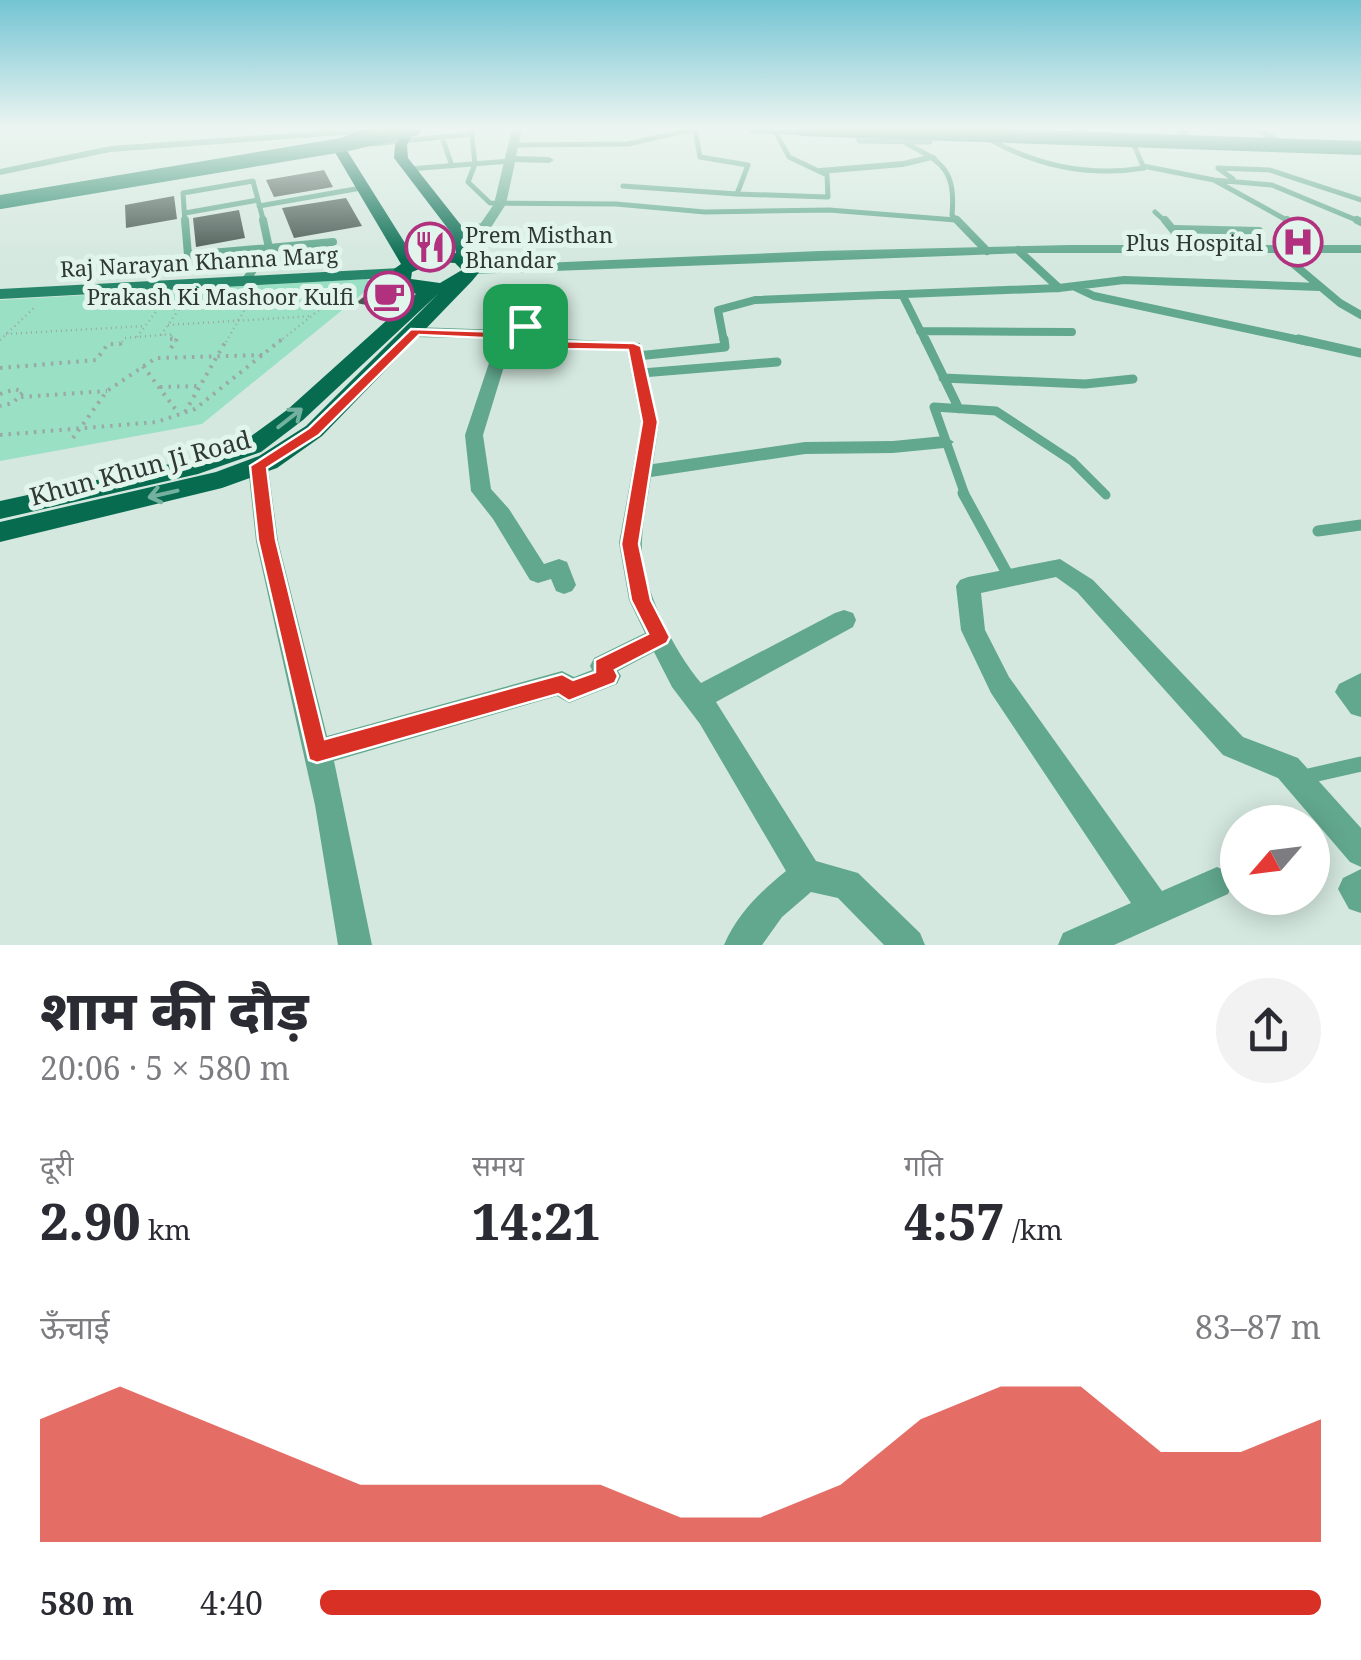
<!DOCTYPE html>
<html lang="hi">
<meta charset="utf-8">
<style>
:root{--surface:#fff;--page:#f2f2f3;--text:#2b2b33;--muted:#7c7c81;--accent:#d93025}
body{margin:0;font-family:"Noto Serif","Noto Sans Devanagari",serif;background:var(--page);color:var(--text);height:100vh;display:flex;flex-direction:column;font-size:38px;white-space:nowrap}
*{box-sizing:border-box;margin:0}
p{font-size:32px;color:var(--muted)}
.icon{flex:none;width:55px;height:55px;fill:none;stroke:currentColor;stroke-width:2;stroke-linecap:round;stroke-linejoin:round}
.map{position:relative;height:945px;overflow:hidden}
.drawer{display:flex;flex-direction:column;background:var(--surface);flex:1}
.drawer>*{flex:none}
.needle{width:65px;rotate:242deg}
.tools{position:absolute;left:1220px;top:805px;display:grid;gap:20px}
.tools a{display:grid;place-items:center;width:110px;height:110px;border-radius:50%;background:var(--surface);box-shadow:0 5px 25px #0003;font-size:50px}
.pin{position:absolute;display:grid;place-items:center;width:85px;height:85px;color:#fff;margin:-42px;border-radius:20px;box-shadow:0 5px 15px #0006}
.round{display:grid;place-items:center;flex:none;width:105px;height:105px;border-radius:52px;background:var(--page)}
.summary{display:flex;align-items:center;justify-content:space-between;height:170px;padding:0 40px}
h1{font-size:55px;font-weight:800;line-height:75px}
.metrics{display:grid;grid-template-columns:repeat(3,1fr);gap:15px;height:170px;padding:10px 40px}
.metrics div{display:grid;align-content:center}
.metrics b{font-size:50px;font-weight:800}
.metrics small{font-size:28px;font-weight:400}
.metrics p{font-size:28px}
.chart{height:280px;padding:20px 40px}
.chart p{display:flex;justify-content:space-between}
.chart svg{width:100%;height:180px;margin-top:10px;fill:var(--accent);opacity:.7}
ul{padding:0 40px;list-style:none;font-size:32px}
li{display:grid;grid-template-columns:160px 120px 1fr;align-items:center;height:75px}
li i{height:25px;border-radius:12px;background:var(--accent)}
.map>svg:first-child{display:block}
.green{fill:#99e0c4}
.building{fill:#485952}
.lines{fill:none;stroke-linecap:round;stroke-linejoin:round}
.path-far1{stroke:#9aaaa3;stroke-width:2.5;stroke-dasharray:1 4;stroke-linecap:butt}
.path{stroke:#9aaaa3;stroke-width:4;stroke-dasharray:2.5 6;stroke-linecap:butt}
.lane-far4{stroke:#62a88e;stroke-width:5}
.lane-far3{stroke:#62a88e;stroke-width:8}
.lane-far2{stroke:#62a88e;stroke-width:9}
.lane-far1{stroke:#62a88e;stroke-width:11}
.lane{stroke:#62a88e;stroke-width:15}
.street{fill:#62a88e;fill-rule:evenodd}
.secondary{fill:#278669;fill-rule:evenodd}
.primary{fill:#076b50;fill-rule:evenodd}
.secondary-bridge{stroke:#278669;stroke-width:14}
.oneway{stroke:#74b09e}
.route{fill:#d93025;stroke:#fff;stroke-width:2.5;fill-rule:evenodd}
.labels{text-anchor:middle;dominant-baseline:central;stroke-width:10;stroke-linejoin:round;paint-order:stroke}
.far-poi-label{font-size:22px;fill:#303835;stroke:#e1f5ec;text-anchor:end}
.far-street-label{font-size:22px;fill:#303835;stroke:#e1f5ec}
.street-label{font-size:25px;fill:#303835;stroke:#e1f5ec}
</style>
<div class="map">
<svg width="1361" height="945" viewBox="0 0 1361 945">
<rect width="100%" height="100%" fill="#d4e8df"/>
<!-- green -->
<path class="green" d="M 367,279 L 373,285 L 202,424 L 0,461 L 0,300 Z"/>
<!-- building -->
<path class="building" d="M 324,170 L 333,187 L 274,197 L 266,180 Z
M 174,196 L 177,219 L 126,228 L 125,205 Z
M 346,198 L 362,226 L 294,238 L 282,208 Z
M 239,210 L 245,238 L 196,247 L 193,218 Z
M 372,290 L 408,297 L 393,310 L 356,303 Z"/>
<g class="lines">
<!-- path-far1 -->
<path class="path-far1" d="M 274,295 L 329,302
M 168,325 L 312,316
M 6,334 L 145,326
M 161,335 L 186,299
M 137,337 L 164,301
M 0,340 L 35,307
M 122,342 L 125,338 L 173,334 L 170,340 L 177,339 L 175,342
M 226,342 L 253,295
M 279,342 L 329,302"/>
<!-- path -->
<path class="path" d="M 170,339 L 174,339
M 171,348 L 177,339
M 143,366 L 179,414
M 0,368 L 96,360 L 108,344 L 120,344 L 124,339
M 160,387 L 201,386
M 0,394 L 15,389 L 23,392 L 13,403 L 0,406
M 21,397 L 107,391
M 185,412 L 227,339
M 0,435 L 157,422 L 195,409 L 282,339
M 73,438 L 107,391 L 156,358 L 264,355"/>
<!-- lane-far4 -->
<path class="lane-far4" d="M 471,129 L 475,164 L 468,182 L 490,203 L 616,204 L 705,212 L 829,210 L 956,220
M 855,129 L 859,141 L 930,142 L 929,136
M 1079,129 L 1092,137
M 442,137 L 452,166
M 987,138 C 1035,165 1089,177 1144,168 L 1133,143
M 904,142 C 942,162 956,169 952,215 L 959,223
M 373,144 L 472,134
M 513,145 L 628,144 L 694,129
M 1143,166 L 1214,180
M 409,169 L 511,161
M 1233,179 L 1218,168 L 1270,170 L 1361,200
M 623,186 L 737,194 L 748,165 L 700,157 L 695,129
M 737,194 L 828,197 L 827,175 L 789,157 L 774,129
M 259,206 L 361,188
M 1155,212 L 1167,223
M 185,213 L 258,200
M 185,223 L 183,193 L 253,181 L 264,223
M 1292,223 L 1214,180 L 1272,185 L 1361,222"/>
<!-- lane-far3 -->
<path class="lane-far3" d="M 185,220 L 188,255 L 269,248
M 263,220 L 269,248
M 957,220 L 987,251
M 1165,220 L 1191,252
M 1287,220 L 1309,232
M 1357,220 L 1361,222
M 1175,229 L 1259,231
M 269,248 L 333,242
M 1018,250 L 1059,288
M 1278,251 L 1340,303 L 1361,315
M 245,281 L 269,248
M 1075,287 L 1094,296 L 1309,342
M 903,296 L 926,342
M 920,331 L 1072,332
M 724,342 L 718,310 L 755,300 L 1059,288 L 1124,280 L 1320,287"/>
<!-- lane-far2 -->
<path class="lane-far2" d="M 925,339 L 959,409
M 1298,339 L 1361,353
M 637,356 L 725,347 L 724,339
M 642,373 L 777,362
M 943,378 L 1085,384 L 1133,379
M 965,495 L 934,407 L 996,411 L 1072,461 L 1106,495"/>
<!-- lane-far1 -->
<path class="lane-far1" d="M 963,493 L 1008,575
M 1318,531 L 1361,525"/>
<!-- lane -->
<path class="lane" d="M 1304,777 L 1361,764"/>
<!-- street -->
<path class="street" d="M 348,129 L 373,130 L 368,133 L 110,152 L 0,175 L 0,169 L 110,146 Z
M 512,129 L 522,129 L 516,156 L 549,157 L 554,160 L 549,163 L 515,162 L 506,204 L 490,229 L 455,237 L 455,231 L 481,223 L 494,204 Z
M 1173,129 L 1183,129 L 1197,140 L 1188,142 Z
M 1254,129 L 1265,129 L 1286,144 L 1277,146 Z
M 932,154 L 937,157 L 936,159 L 903,167 L 820,174 L 815,171 L 820,168 L 903,161 Z
M 1069,245 L 1361,245 L 1361,253 L 1027,253 L 472,274 L 465,270 L 472,266 L 819,251 Z
M 524,292 L 531,296 L 533,321 L 542,323 L 548,338 L 640,343 L 659,423 L 653,464 L 805,442 L 893,441 L 944,436 L 954,442 L 944,448 L 893,453 L 805,454 L 651,477 C 648,498 643,519 642,540 C 639,583 673,650 701,683 L 835,613 L 844,610 L 853,613 L 856,620 L 853,627 L 716,702 L 816,861 L 858,873 L 920,933 L 925,945 L 884,945 L 838,898 L 811,892 L 782,917 L 762,945 L 724,945 C 737,914 761,891 786,871 L 700,724 L 672,687 L 654,652 L 618,671 L 621,676 L 617,684 L 569,703 L 557,696 L 334,761 L 372,945 L 338,945 L 315,805 L 256,541 L 248,466 L 258,459 L 268,466 L 278,541 L 327,736 L 562,671 L 574,677 L 592,670 L 590,666 L 594,658 L 645,633 L 629,600 L 619,543 L 641,423 L 627,351 L 558,350 L 535,344 L 530,331 L 522,330 L 513,337 L 483,435 L 491,489 L 509,509 L 544,564 L 559,559 L 567,562 L 576,585 L 572,591 L 564,594 L 556,591 L 551,579 L 538,583 L 530,580 L 493,519 L 471,491 L 465,435 L 497,339 L 415,337 L 407,332 L 415,327 L 503,330 L 517,325 L 517,296 Z
M 1060,559 L 1093,580 L 1243,737 L 1298,758 L 1361,828 L 1361,867 L 1350,862 L 1278,778 L 1223,755 L 1077,592 L 1056,577 L 981,593 L 985,630 L 1009,677 L 1162,891 L 1217,867 L 1228,872 L 1233,883 L 1228,894 L 1114,945 L 1058,945 L 1063,933 L 1131,903 L 991,693 L 961,630 L 956,586 L 960,580 L 968,577 Z
M 1361,673 L 1361,717 L 1351,714 L 1335,692 L 1339,684 Z
M 1361,869 L 1361,913 L 1349,909 L 1338,889 L 1343,878 Z"/>
<!-- secondary -->
<path class="secondary" d="M 746,129 L 827,129 L 832,132 L 826,136 L 752,133 Z
M 400,268 L 409,273 L 406,277 L 0,299 L 0,289 Z"/>
<!-- primary -->
<path class="primary" d="M 362,129 L 377,129 L 346,149 L 415,259 L 435,252 L 456,253 L 452,234 L 394,158 L 395,145 L 405,129 L 415,129 L 407,145 L 408,158 L 468,234 L 475,263 L 481,270 L 472,281 L 322,436 L 277,468 L 222,488 L 0,542 L 0,522 L 216,472 L 259,456 L 306,426 L 438,294 L 303,420 L 261,452 L 198,474 L 0,519 L 0,501 L 193,459 L 243,442 L 287,410 L 416,294 L 393,282 L 394,269 L 401,264 L 333,149 L 342,138 ZM 437,262 L 455,263 L 462,270 L 440,283 L 411,279 L 412,272 Z"/>
<!-- secondary-bridge -->
<path class="secondary-bridge" d="M 801,129 L 1361,148
M 0,202 L 348,144 L 414,129"/>
</g>
<!-- one-way arrows -->
<defs><path id="oneway-shaft" d="M-6 0H5M1.5-3L5.5 0L1.5 3" fill="none" stroke-width="1.6" stroke-linecap="round" stroke-linejoin="round" transform="scale(2.5)"/></defs>
<g class="oneway">
<use href="#oneway-shaft" transform="translate(290 418) rotate(-38)"/>
<use href="#oneway-shaft" transform="translate(163 494) rotate(167)"/>
</g>
<!-- sky -->
<linearGradient id="sky" x2="0" y2="1"><stop stop-color="#74c4d3"/><stop offset="0.49" stop-color="#ecf5f1"/><stop offset="1" stop-color="#ecf5f1" stop-opacity="0"/></linearGradient>
<rect width="1361" height="261" fill="url(#sky)"/>
<!-- route -->
<path class="route" d="M 536,322 L 542,326 L 546,338 L 558,341 L 634,343 L 641,346 L 658,422 L 639,544 L 651,600 L 670,637 L 667,643 L 615,670 L 618,676 L 615,683 L 569,701 L 558,694 L 317,763 L 309,760 L 258,540 L 250,466 L 309,428 L 411,329 L 504,332 L 521,323 ZM 530,329 L 536,344 L 558,349 L 628,350 L 642,422 L 621,544 L 631,600 L 648,634 L 595,660 L 595,672 L 573,680 L 562,674 L 325,739 L 276,540 L 267,468 L 319,435 L 419,335 L 506,339 Z"/>
<!-- icons -->
<defs>
<g id="hospital-ring" transform="scale(2.5)"><circle r="9.5" fill="#e1f5ec" stroke="#b1317e" stroke-width="1.5"/><path d="M-5-5h3v3.5h4V-5h3V5h-3V1.5h-4V5h-3Z" fill="#b1317e"/></g>
<g id="restaurant-ring" transform="scale(2.5)"><circle r="9.5" fill="#e1f5ec" stroke="#b1317e" stroke-width="1.5"/><path d="M-5-6h1v4h1v-4h1v4h1v-4h1v5L-1.5 .5V6h-2V.5L-5-1ZM5-6V6H3V1.5H1.5Q1.5-4 5-6Z" fill="#b1317e"/></g>
<g id="cafe-ring" transform="scale(2.5)"><circle r="9.5" fill="#e1f5ec" stroke="#b1317e" stroke-width="1.5"/><path d="M-5.5-4.5H6V0H3Q3 3.5 0 3.5H-2.5Q-5.5 3.5-5.5 0ZM3-3.2v2h1.7v-2ZM-6 4.5H4V6H-6Z" fill="#b1317e"/></g>
</defs>
<g fill-rule="evenodd">
<use href="#hospital-ring" x="1298" y="242"/>
<use href="#restaurant-ring" x="430" y="247"/>
<use href="#cafe-ring" x="389" y="296"/>
</g>
<g class="labels">
<!-- far-poi labels -->
<g class="far-poi-label">
<text x="465" y="234" text-anchor="start">Prem Misthan<tspan x="465" dy="25">Bhandar</tspan></text>
<text x="1263" y="242">Plus Hospital</text>
<text x="354" y="296">Prakash Ki Mashoor Kulfi</text>
</g>
<!-- far-street labels -->
<g class="far-street-label">
<text transform="translate(199 261) rotate(-3)">Raj Narayan Khanna Marg</text>
</g>
<!-- street labels -->
<g class="street-label">
<text transform="translate(140 467) rotate(-15)">Khun Khun Ji Road</text>
</g>
</g>
</svg>
<div class="tools">
<a><svg class="needle" viewBox="-14 -14 28 28"><path d="M0-13l5 13h-10z" fill="#e53935"/><path d="M0 13l5-13h-10z" fill="#7c7c81"/></svg></a>
</div>
<div class="pin" style="left:525px;top:326px;background:#1e9e55"><svg class="icon" aria-label="arrive" viewBox="0 0 24 24"><path d="M6 21V4h12l-3 4 3 4H6"/></svg></div>
</div>
<section class="drawer">
<div class="summary"><div><h1>शाम की दौड़</h1><p>20:06 · 5 × 580 m</p></div><a class="round"><svg class="icon" aria-label="share" viewBox="0 0 24 24"><path d="M12 15V3M7 8l5-5 5 5M5 13v7h14v-7"/></svg></a></div>
<div class="metrics">
<div><p>दूरी</p><b>2.90<small> km</small></b></div>
<div><p>समय</p><b>14:21</b></div>
<div><p>गति</p><b>4:57<small> /km</small></b></div>
</div>
<div class="chart"><p><span>ऊँचाई</span>83–87 m</p>
<svg viewBox="0 0 160 44" preserveAspectRatio="none"><path d="M0 44V14L10 6L20 14L30 22L40 30L50 30L60 30L70 30L80 38L90 38L100 30L110 14L120 6L130 6L140 22L150 22L160 14V44z"/></svg>
</div>
<ul>
<li><b>580 m</b>4:40<i style="width:100%"></i></li>
</ul>
</section>
